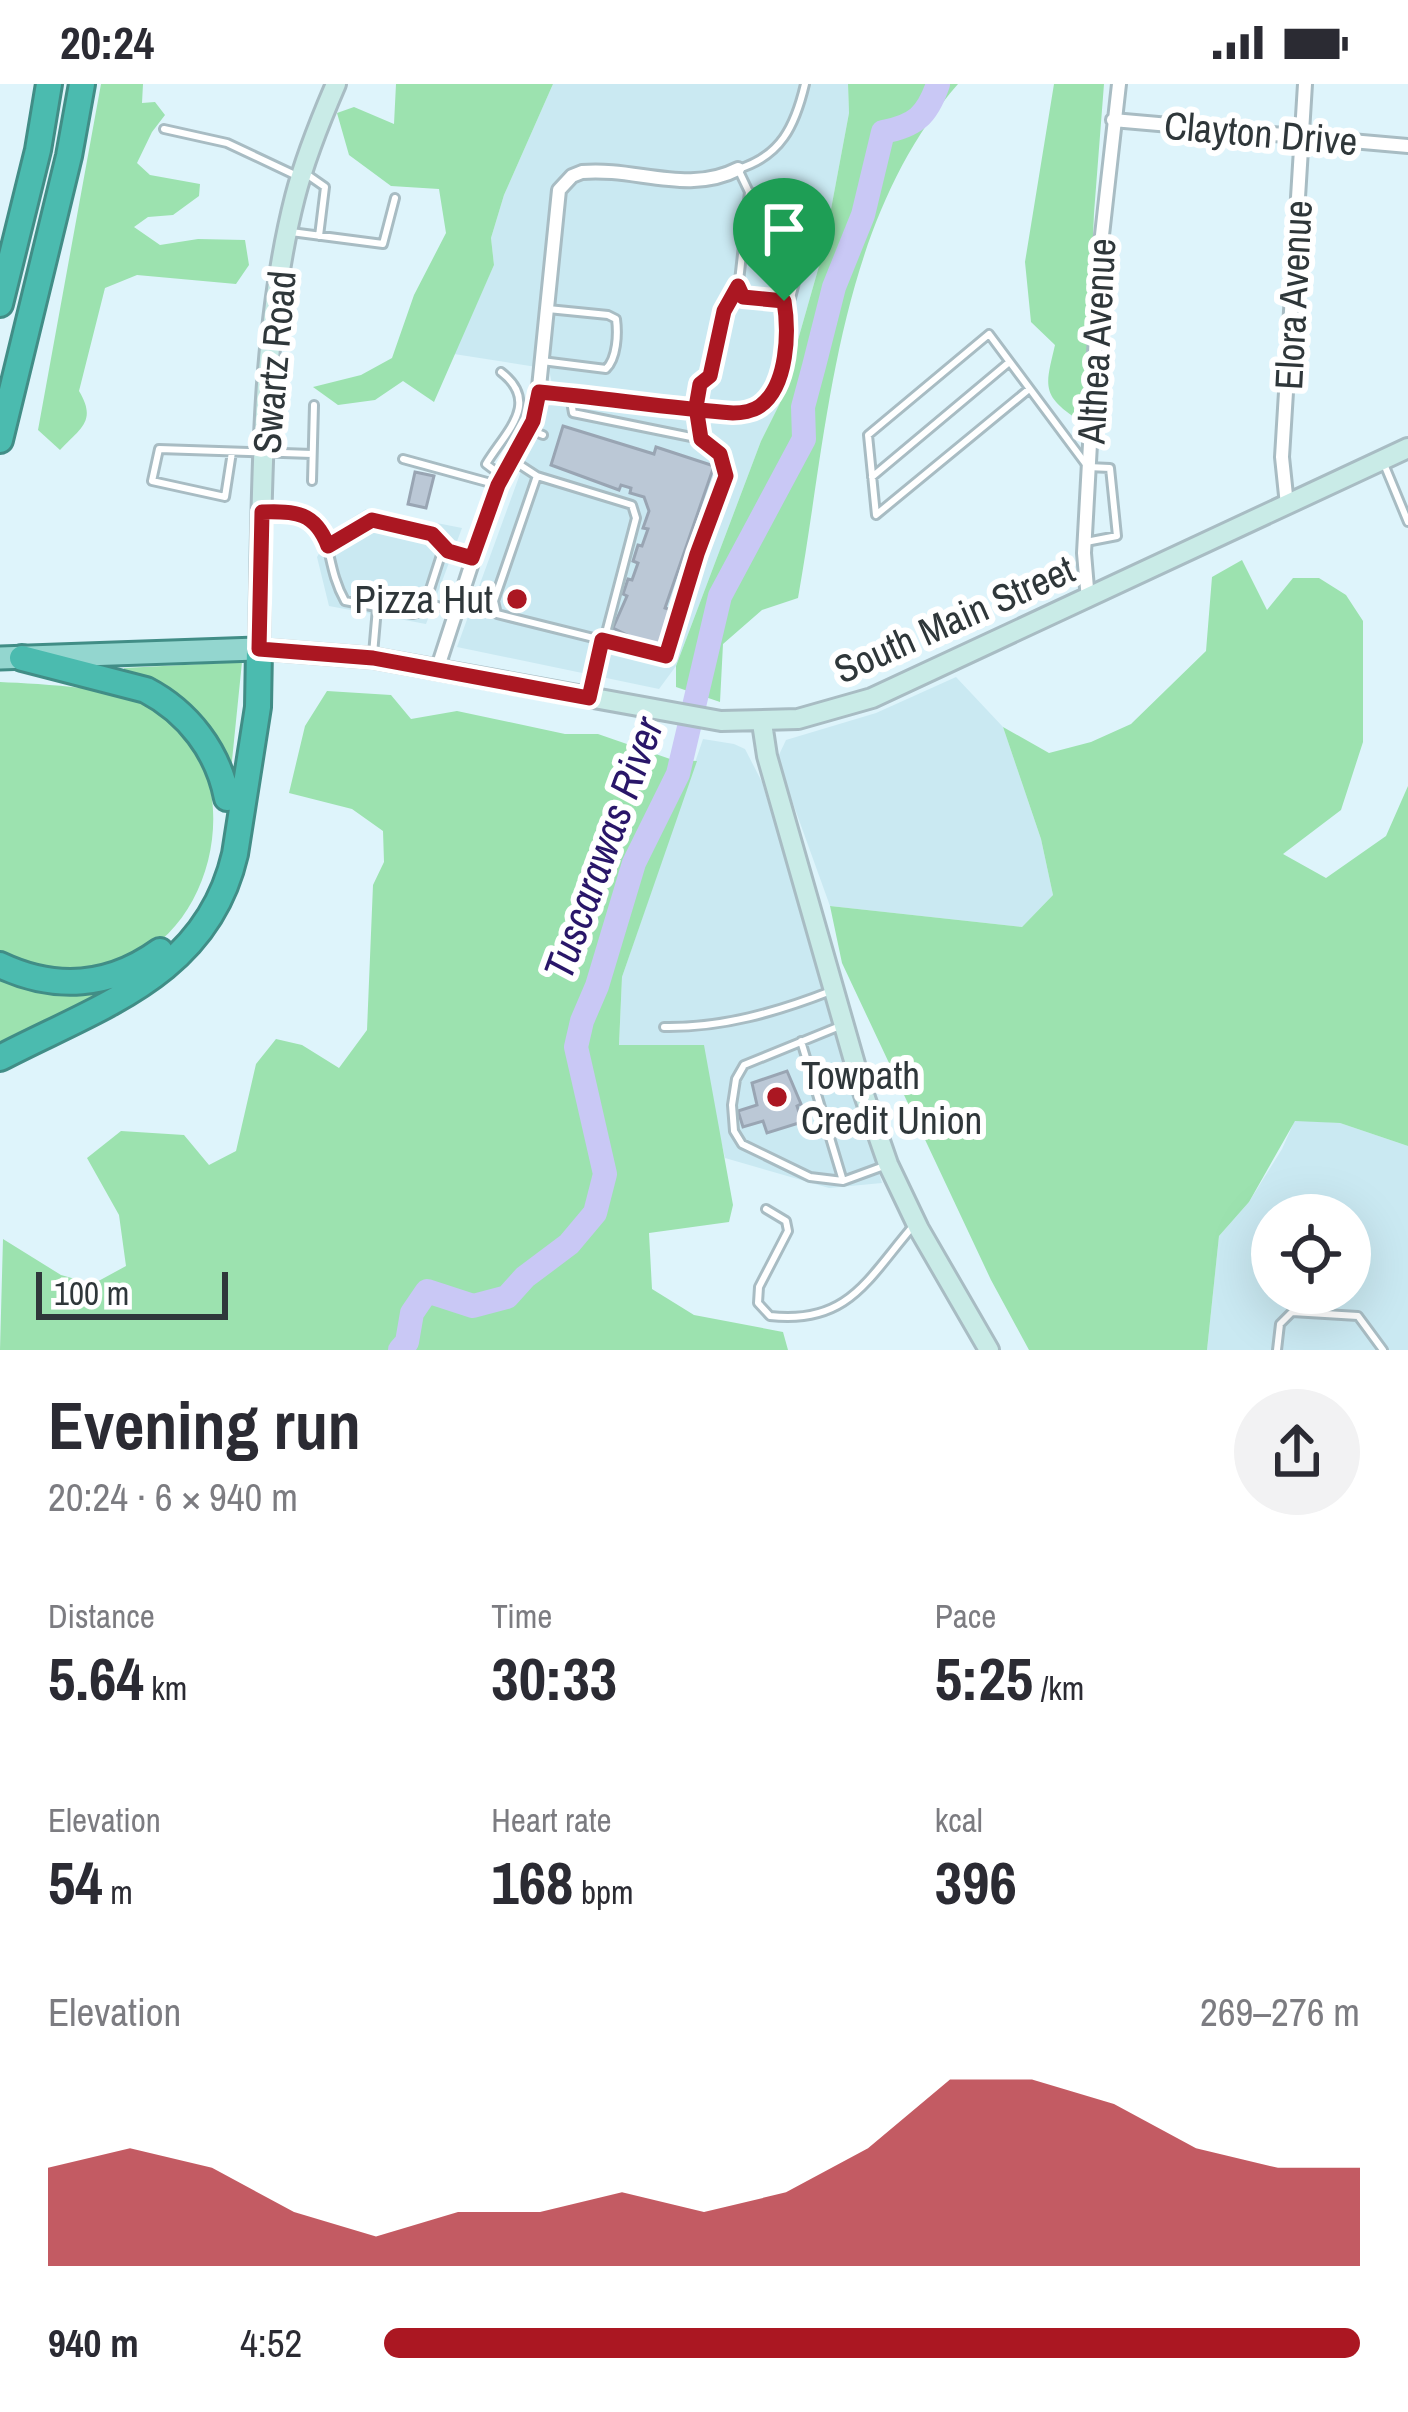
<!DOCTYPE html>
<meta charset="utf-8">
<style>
:root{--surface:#fff;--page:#f2f2f3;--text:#2b2b33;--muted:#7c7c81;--accent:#ab1722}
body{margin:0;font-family:"Archivo Narrow",sans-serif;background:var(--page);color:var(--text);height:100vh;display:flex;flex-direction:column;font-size:45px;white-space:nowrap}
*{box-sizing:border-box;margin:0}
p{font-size:39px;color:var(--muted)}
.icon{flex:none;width:66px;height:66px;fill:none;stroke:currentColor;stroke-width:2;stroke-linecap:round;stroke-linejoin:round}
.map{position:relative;height:1266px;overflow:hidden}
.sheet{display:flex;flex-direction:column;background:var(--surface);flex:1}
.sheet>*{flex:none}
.fabs{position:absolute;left:1251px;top:1110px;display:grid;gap:24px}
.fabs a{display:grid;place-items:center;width:120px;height:120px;border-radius:50%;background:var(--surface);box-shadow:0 12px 48px #0002;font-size:60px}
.scale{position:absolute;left:36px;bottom:30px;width:192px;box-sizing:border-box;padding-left:12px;border:6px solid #2f373a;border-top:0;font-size:33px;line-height:42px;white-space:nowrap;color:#2f373a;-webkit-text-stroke:9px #fff;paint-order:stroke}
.pin{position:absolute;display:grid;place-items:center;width:102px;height:102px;color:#fff;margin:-123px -51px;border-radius:50% 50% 50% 0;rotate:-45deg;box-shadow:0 0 12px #0007}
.pin .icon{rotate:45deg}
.round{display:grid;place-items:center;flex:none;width:126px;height:126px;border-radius:63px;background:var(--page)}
.overview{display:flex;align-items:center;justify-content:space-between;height:204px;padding:0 48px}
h1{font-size:66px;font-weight:800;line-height:90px}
.figures{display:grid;grid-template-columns:repeat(3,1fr);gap:18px;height:204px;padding:12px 48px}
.figures div{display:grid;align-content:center}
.figures b{font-size:60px;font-weight:800}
.figures small{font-size:33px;font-weight:400}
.figures p{font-size:33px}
.chart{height:336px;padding:24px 48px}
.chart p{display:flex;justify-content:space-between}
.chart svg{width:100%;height:216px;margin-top:12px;fill:var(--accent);opacity:.7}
ul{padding:0 48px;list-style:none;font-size:39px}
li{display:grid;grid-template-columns:192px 144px 1fr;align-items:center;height:90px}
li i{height:30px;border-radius:15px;background:var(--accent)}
.status{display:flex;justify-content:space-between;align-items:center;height:84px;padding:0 60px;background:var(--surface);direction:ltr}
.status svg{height:33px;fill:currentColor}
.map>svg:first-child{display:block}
.built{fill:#cae9f2;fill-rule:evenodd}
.green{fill:#9ce2af}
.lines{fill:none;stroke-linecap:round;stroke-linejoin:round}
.river{stroke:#c9c8f5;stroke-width:24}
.building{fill:#bbc8d6;stroke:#99a5b3;stroke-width:3}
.lane-casing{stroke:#a8bcc3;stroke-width:12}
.street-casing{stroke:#a8bcc3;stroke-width:18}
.secondary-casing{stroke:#a8bcc3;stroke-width:24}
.primary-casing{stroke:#418d86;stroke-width:27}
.highway-casing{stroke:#418d86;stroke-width:30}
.lane{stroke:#fff;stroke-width:6}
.street{stroke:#fff;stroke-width:12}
.secondary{stroke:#c9ebe7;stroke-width:18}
.primary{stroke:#93d6cf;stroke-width:21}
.highway{stroke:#4bbbaf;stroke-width:24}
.route-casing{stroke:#fff;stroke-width:24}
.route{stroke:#ab1722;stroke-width:15}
.poi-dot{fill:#ab1722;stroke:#fff;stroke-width:4.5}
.labels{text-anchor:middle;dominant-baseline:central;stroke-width:12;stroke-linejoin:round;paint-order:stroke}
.street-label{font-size:39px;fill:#2f373a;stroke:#fff}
.poi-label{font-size:39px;fill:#2f373a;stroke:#fff;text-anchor:end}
.water-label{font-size:42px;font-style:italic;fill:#291669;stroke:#fff}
</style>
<div class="status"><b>20:24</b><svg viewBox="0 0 49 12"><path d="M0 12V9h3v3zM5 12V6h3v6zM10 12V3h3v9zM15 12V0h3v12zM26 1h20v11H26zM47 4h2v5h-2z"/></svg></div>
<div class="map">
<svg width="1408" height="1266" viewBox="0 0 1408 1266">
<rect width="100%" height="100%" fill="#def4fb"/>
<!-- built -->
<path class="built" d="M 553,0 L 848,0 L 849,29 L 823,168 L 780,319 L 761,357 L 676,582 L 659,605 L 457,563 L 544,324 L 555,316 L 549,285 L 454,270 L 494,181 L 491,154 L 504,111 Z
M 366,425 L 462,444 L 426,540 L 329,522 L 317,473 L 334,445 Z
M 956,593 L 1003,643 L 1041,755 L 1053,811 L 1022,843 L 830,822 L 777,675 L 786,656 L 876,629 Z
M 703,655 L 734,660 L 745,665 L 762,698 L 882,1099 L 829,1104 L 725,1074 L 717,1040 L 619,962 L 622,893 Z
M 1295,1036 L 1340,1039 L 1408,1062 L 1408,1266 L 1207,1266 L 1219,1152 L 1249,1118 L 1282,1065 ZM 1272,1131 L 1350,1131 L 1350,1209 L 1272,1209 Z"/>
<!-- green -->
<path class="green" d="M 101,0 L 143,0 L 142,19 L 155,18 L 165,31 L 152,48 L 137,79 L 150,91 L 200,100 L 199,112 L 173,131 L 148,133 L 134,143 L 160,161 L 198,155 L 245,156 L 249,181 L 236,200 L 137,191 L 105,204 L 79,307 C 97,337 81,344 60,366 L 38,346 Z
M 396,0 L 553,0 L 504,111 L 491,154 L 494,181 L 434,318 L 403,297 L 375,316 L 338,321 L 313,303 L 361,291 L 392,274 L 414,211 L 446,149 L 439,105 L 391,102 L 349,71 L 337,29 L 354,23 L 394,40 Z
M 848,0 L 958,0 C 836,140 829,340 798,514 L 762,526 L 723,560 L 720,618 L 676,603 L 676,582 L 761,357 L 780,319 L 823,168 L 849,29 Z
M 1054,0 L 1104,0 L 1094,129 L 1087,293 L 1077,335 C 1040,311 1046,300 1055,261 L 1031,238 L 1025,178 Z
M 1242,476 L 1267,526 L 1293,494 L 1319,494 L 1346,511 L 1363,537 L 1363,658 L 1341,726 L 1283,770 L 1326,794 L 1386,752 L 1408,702 L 1408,1062 L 1340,1039 L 1295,1037 L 1249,1118 L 1219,1152 L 1207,1266 L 1029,1266 L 991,1196 L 842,879 L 830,822 L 1022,843 L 1053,811 L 1041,755 L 1003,643 L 1049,669 L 1091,658 L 1131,640 L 1206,567 L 1212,493 Z
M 242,578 L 230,696 L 124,591 L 124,584 Z
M 0,598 C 42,600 127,604 163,624 C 170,629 176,637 182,644 C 239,710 215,834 135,874 C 92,896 44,883 0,873 Z
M 327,607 L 391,611 L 411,635 L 457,627 L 565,650 L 598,650 L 673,676 L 697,677 L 622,893 L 619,961 L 704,961 L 733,1121 L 729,1138 L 649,1149 L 652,1205 L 694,1231 L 783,1248 L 788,1266 L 0,1266 L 3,1155 L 61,1191 L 93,1200 L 126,1182 L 119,1131 L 87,1074 L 121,1047 L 184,1051 L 209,1081 L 236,1067 L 256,980 L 276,955 L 302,961 L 339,984 L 367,946 L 373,801 L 384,778 L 383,747 L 352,725 L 289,709 L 305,642 Z
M 0,892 C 38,911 72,911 112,900 L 117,905 L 0,962 Z"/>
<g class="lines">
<!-- river -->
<path class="river" d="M 400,1266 L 407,1258 L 412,1229 L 427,1207 L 473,1222 L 507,1213 L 525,1193 L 569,1160 L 595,1129 L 605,1090 L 576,963 L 582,937 L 597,902 L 634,779 L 678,690 L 720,512 L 804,355 L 803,323 L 814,282 L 834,203 L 863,131 L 883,48 C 915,42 927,32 938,0"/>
</g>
<!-- building -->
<path class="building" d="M 563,342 L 654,370 L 656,363 L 714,382 L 665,524 L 674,527 L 663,563 L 628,557 L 629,552 L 613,544 L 627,512 L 623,510 L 628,495 L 632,496 L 638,479 L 633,477 L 638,461 L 642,462 L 648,445 L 643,444 L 649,427 L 644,413 L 630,409 L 631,404 L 621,401 L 619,406 L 551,381 Z
M 415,388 L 434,392 L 426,424 L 408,420 Z
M 787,987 L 801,1020 L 797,1022 L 802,1038 L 767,1049 L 763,1037 L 743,1043 L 738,1027 L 757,1021 L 752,999 Z"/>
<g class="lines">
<!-- lane casing -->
<g class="lane-casing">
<path id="lane" d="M 164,45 L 227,59 L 297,92
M 305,89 L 325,103 L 319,152
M 749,108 L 806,121 L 813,128 L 791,214 L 784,217 L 743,213 L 738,206 L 749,108 L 738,85 C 781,72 795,42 805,0
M 291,148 L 383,160 L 395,114
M 542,277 L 606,285 C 617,274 618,250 616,235 L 608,231 L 548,225
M 501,288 C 541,319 506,347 486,380 L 502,392
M 1028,306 L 876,431 L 868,351 L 989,250 L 1088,383 L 1110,384 L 1117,452 L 1086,458
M 699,323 C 711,325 725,329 737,329 C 784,327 790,253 784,219
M 530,346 L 543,351
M 701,355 L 696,323 L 701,300 L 709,292 L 724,227 L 736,206
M 232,368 L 225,413 L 152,397 L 159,365 L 312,370
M 403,375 L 498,401
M 514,377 L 537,392 L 632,421 L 636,434 L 590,610
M 1384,380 L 1408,438
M 537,392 L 494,517 L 497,530 L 666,572 L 697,469 L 726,393 L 720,370 L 701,355 L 573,329 L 570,312
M 872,393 L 1007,280
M 312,397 L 314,321
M 266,427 C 344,426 317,467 345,517 L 413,530 L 423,527 L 441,471 L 450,465 L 472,474
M 328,462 L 372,436 L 432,450 L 448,467
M 427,519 L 454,527
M 373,570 L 377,524
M 840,942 L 744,981 L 736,995 L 732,1021 L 734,1047 L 742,1060 L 810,1093 L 843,1097 L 884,1082
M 664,943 C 722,944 777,928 831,907
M 801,957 L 843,1097
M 766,1125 L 786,1137 L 788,1147 L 759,1203 L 758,1219 L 770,1232 C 849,1241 868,1194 914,1141
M 1277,1266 L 1280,1240 L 1292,1228 L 1358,1232 L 1383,1266"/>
</g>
<!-- street casing -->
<g class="street-casing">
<path id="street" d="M 1113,36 L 1408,62
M 539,308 L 696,323
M 1287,421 L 1282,373 L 1305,0
M 1088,516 L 1084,469 L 1101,160 L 1119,0
M 437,586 L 497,402 L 527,352 L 537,323 L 559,106 L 572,92 L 582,88 C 635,83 688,111 738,85"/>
</g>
<!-- secondary casing -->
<g class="secondary-casing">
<path id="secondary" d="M 336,0 C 320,37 305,74 295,113 C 259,254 262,420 259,565 L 373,574 L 721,637 L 798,635 L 872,614 L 1408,364
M 762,639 L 767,672 L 863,1008 L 888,1080 L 919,1145 L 989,1266"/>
</g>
<!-- primary casing -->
<g class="primary-casing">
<path id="primary" d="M 0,574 L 259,565"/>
</g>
<!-- highway casing -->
<g class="highway-casing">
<path id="highway" d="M 0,220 L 38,66 L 49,0
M 0,356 L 69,72 L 82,0
M 22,574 L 146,606 C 188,628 218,667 227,714
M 0,881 C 55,907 110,903 160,867
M 0,974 C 99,922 207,892 235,770 L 258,623 L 259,565"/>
</g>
<!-- lane -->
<use href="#lane" class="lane"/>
<!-- street -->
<use href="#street" class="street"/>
<!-- secondary -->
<use href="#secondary" class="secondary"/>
<!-- primary -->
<use href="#primary" class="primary"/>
<!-- highway -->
<use href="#highway" class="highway"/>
</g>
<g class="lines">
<!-- route casing -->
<g class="route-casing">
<path id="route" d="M 784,217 C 789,247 788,302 760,322 C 753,327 741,329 733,329 C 669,324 604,314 539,308 L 533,337 L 498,401 L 472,474 L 448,467 L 432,450 L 372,436 L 328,462 C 315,428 296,427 262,428 L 259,565 L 373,574 L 589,614 L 602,556 L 666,572 L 697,470 L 726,392 L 720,370 L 701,355 L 696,323 L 700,300 L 710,292 L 724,227 L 738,202 L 743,213 L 784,217"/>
</g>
<!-- route -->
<use href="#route" class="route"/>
</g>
<!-- markers -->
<g class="poi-dot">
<circle cx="517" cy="515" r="12"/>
<circle cx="777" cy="1013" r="12"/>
</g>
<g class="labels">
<!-- street labels -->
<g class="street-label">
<text transform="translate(1261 49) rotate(5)">Clayton Drive</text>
<text transform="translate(1293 211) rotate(-87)">Elora Avenue</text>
<text transform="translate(1096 257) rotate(-87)">Althea Avenue</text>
<text transform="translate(274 278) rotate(-85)">Swartz Road</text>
<text transform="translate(954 535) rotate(-24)">South Main Street</text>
</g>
<!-- poi labels -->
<g class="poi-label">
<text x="493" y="515">Pizza Hut</text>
<text x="801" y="991" text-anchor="start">Towpath<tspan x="801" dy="45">Credit Union</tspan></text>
</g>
<!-- water labels -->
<g class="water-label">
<text transform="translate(603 764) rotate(-70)">Tuscarawas River</text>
</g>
</g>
</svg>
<div class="fabs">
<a><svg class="icon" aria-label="locate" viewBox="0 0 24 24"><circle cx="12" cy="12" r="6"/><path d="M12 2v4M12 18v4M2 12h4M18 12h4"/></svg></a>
</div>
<div class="scale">100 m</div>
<div class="pin" style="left:784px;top:217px;background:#1e9e55"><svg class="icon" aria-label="arrive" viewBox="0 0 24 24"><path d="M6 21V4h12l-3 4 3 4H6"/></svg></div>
</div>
<section class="sheet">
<div class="overview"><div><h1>Evening run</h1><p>20:24 · 6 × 940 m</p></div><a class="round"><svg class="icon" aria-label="share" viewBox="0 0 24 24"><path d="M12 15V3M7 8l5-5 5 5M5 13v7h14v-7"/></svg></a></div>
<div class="figures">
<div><p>Distance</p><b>5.64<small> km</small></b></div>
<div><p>Time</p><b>30:33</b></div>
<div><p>Pace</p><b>5:25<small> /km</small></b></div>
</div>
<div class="figures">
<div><p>Elevation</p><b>54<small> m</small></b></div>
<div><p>Heart rate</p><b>168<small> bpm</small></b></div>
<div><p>kcal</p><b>396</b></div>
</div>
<div class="chart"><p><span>Elevation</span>269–276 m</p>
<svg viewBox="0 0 160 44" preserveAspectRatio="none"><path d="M0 44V24L10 20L20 24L30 33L40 38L50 33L60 33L70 29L80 33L90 29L100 20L110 6L120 6L130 11L140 20L150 24L160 24V44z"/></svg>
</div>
<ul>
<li><b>940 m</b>4:52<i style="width:100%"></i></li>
</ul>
</section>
